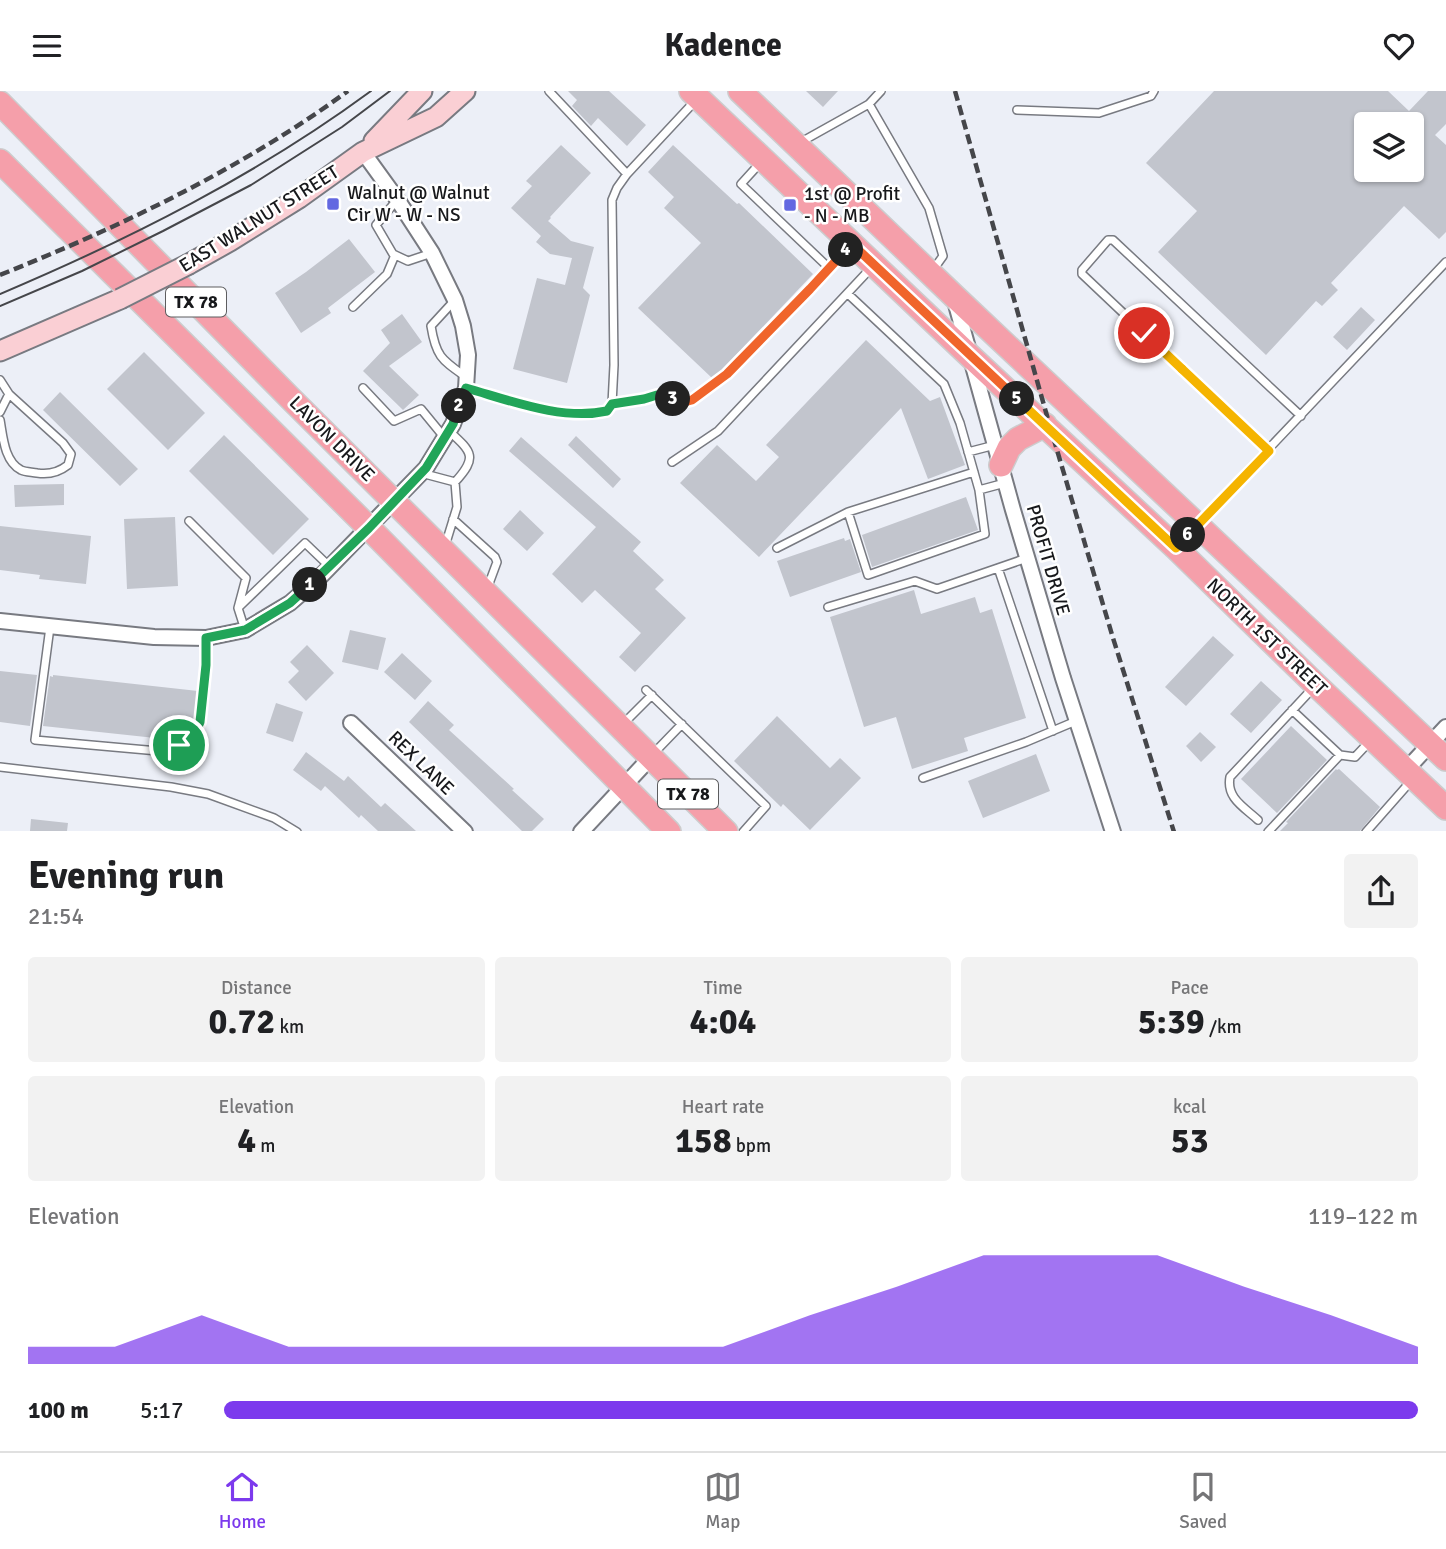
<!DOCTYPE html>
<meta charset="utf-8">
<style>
:root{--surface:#fff;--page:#f2f2f2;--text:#202124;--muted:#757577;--line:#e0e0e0;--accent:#7c3aed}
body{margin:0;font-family:Signika,sans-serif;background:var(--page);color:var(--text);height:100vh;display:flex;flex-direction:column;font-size:26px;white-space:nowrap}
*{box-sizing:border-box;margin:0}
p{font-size:23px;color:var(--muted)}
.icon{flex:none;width:38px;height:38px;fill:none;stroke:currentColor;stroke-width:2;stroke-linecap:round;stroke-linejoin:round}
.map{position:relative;height:740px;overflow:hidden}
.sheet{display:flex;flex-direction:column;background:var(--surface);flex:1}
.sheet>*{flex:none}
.buttons{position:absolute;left:1354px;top:21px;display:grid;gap:14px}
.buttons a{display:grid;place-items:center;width:70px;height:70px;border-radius:7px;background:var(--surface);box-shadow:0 2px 5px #0004;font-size:35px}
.pin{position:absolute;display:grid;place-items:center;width:60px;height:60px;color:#fff;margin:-30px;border:4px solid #fff;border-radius:50%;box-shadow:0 2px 7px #0007}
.km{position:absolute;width:35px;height:35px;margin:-18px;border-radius:50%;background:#222;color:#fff;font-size:19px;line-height:35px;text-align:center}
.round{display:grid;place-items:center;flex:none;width:74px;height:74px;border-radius:7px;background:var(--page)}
.overview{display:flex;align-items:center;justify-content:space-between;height:119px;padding:0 28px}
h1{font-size:38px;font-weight:800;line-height:52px}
.figures{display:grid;grid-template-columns:repeat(3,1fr);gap:10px;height:119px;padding:7px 28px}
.figures div{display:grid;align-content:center;border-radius:7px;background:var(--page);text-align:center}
.figures b{font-size:35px;font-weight:800}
.figures small{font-size:19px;font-weight:400}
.figures p{font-size:19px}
.chart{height:196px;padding:14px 28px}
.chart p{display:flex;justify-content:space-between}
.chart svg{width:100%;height:126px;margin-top:7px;fill:var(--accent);opacity:.7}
ul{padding:0 28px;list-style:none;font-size:23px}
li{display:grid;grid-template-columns:112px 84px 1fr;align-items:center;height:52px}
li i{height:18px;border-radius:9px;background:var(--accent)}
header{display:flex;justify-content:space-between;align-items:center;height:91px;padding:0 28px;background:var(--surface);font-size:32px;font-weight:800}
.menu{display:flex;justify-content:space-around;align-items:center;height:98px;border-top:2px solid var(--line);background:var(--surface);font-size:19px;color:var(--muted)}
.menu a{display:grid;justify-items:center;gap:4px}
.menu .active{color:var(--accent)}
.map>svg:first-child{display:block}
.building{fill:#c2c5cd;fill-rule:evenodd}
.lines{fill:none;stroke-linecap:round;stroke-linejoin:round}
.lane-casing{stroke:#787a81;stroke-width:10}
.street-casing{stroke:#787a81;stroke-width:18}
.secondary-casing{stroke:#787a81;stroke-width:23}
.primary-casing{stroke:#cccccd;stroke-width:26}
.lane{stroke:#fff;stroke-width:7}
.street{stroke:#fff;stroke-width:14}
.secondary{stroke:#facfd4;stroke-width:19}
.primary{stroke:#f59faa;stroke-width:23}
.tram{stroke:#45464a;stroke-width:2}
.rail{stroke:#45464a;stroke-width:4.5;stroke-dasharray:10 5;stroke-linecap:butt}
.secondary-bridge-casing{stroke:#787a81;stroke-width:23;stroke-linecap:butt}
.secondary-bridge{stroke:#facfd4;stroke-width:19}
.split-1-casing{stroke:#fff;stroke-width:14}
.split-2-casing{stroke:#fff;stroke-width:14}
.split-3-casing{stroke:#fff;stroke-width:14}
.split-4-casing{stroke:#fff;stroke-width:14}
.split-5-casing{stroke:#fff;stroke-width:14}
.split-6-casing{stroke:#fff;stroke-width:14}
.split-7-casing{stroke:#fff;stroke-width:14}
.split-8-casing{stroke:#fff;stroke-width:14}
.split-1{stroke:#22a559;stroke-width:9}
.split-2{stroke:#22a559;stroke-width:9}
.split-3{stroke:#22a559;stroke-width:9}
.split-4{stroke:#f0652b;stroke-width:9}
.split-5{stroke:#f0652b;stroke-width:9}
.split-6{stroke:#f5b400;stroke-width:9}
.split-7{stroke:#f5b400;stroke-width:9}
.split-8{stroke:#f5b400;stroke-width:9}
.poi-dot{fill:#6368e1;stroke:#fff;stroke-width:2.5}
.labels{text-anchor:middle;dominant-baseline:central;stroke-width:5;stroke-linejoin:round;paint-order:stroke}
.shield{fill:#fff;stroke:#5d5d5f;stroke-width:2}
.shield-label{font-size:18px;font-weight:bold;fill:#17181b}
.poi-label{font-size:19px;fill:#17181b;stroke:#fff;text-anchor:start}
.street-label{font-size:19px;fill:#17181b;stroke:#fff}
</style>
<header><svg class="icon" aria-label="menu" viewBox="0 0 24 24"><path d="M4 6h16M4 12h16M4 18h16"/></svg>Kadence<svg class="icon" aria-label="heart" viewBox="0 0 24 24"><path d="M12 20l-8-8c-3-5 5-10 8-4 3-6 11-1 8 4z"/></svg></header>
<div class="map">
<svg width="1446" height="741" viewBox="0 0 1446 741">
<rect width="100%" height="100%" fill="#eceff7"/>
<!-- building -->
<path class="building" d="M 568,0 L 609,0 L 646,34 L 627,55 L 598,27 L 591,35 L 572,15 L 577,9 Z
M 806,0 L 838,0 L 823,16 Z
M 1214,0 L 1388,0 L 1409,20 L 1428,0 L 1446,0 L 1446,33 L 1435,44 L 1446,54 L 1446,141 L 1439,148 L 1404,115 L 1331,192 L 1338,199 L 1322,215 L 1316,210 L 1266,264 L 1158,161 L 1197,120 L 1146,72 ZM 1367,33 L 1412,33 L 1412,79 L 1367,79 Z
M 561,54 L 591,82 L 550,126 L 551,127 L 548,130 L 571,150 L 594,156 L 583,197 L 590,204 L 567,292 L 513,278 L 537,187 L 565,194 L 572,167 L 550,163 L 536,151 L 541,145 L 511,117 L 532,95 L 526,90 Z
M 673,54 L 737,113 L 739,112 L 813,183 L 719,282 L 712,287 L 638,217 L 701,152 L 664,117 L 674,106 L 648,81 Z
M 349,148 L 375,181 L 328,217 L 331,222 L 301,242 L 275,202 L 306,181 Z
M 1361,216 L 1375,229 L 1347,259 L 1333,246 Z
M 402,223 L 422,251 L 389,275 L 419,304 L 403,319 L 363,280 L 390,252 L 381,239 Z
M 866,249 L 930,310 L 940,306 L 965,374 L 928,388 L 901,317 L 759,466 L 680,392 L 717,354 L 756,390 L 779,366 L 766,354 Z
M 144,261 L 205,322 L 168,359 L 107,298 Z
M 60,301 L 138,378 L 120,395 L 43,319 Z
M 224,344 L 309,428 L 273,464 L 189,380 Z
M 576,345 L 621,388 L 613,397 L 568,354 Z
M 521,346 L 641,451 L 633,460 L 664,489 L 655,498 L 686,527 L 635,581 L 619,566 L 641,542 L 595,499 L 582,512 L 552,483 L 596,436 L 509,360 Z
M 64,393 L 64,414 L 15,416 L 14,394 Z
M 966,406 L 978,439 L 872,476 L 862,444 Z
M 520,419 L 544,442 L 527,460 L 503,438 Z
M 175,426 L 178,495 L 127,498 L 124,428 Z
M 0,435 L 91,445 L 86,493 L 39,488 L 40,484 L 0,479 Z
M 844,447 L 845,450 L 850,448 L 861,481 L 790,506 L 777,470 Z
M 914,499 L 921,523 L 975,506 L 980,522 L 992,518 L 1026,627 L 964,647 L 968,660 L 912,678 L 896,626 L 864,636 L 830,526 Z
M 350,539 L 386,547 L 378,579 L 342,571 Z
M 1213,545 L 1234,564 L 1186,615 L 1165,596 Z
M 307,554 L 334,582 L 306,610 L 288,591 L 299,580 L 290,571 Z
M 402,562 L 432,590 L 415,609 L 384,581 Z
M 0,580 L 37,584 L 30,635 L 0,631 Z
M 53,584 L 198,600 L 194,629 L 193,632 L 182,631 L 180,645 L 174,649 L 43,635 L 50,585 L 53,586 Z
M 1261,590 L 1282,609 L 1251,642 L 1230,623 Z
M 428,610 L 454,634 L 449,639 L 514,698 L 512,699 L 544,728 L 532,740 L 522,740 L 409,631 Z
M 276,612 L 303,621 L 293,651 L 266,642 Z
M 777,625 L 830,677 L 840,667 L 861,687 L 810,739 L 783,713 L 781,716 L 734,670 Z
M 1291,635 L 1327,669 L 1277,722 L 1241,688 Z
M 1200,641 L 1216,656 L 1201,671 L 1186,655 Z
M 306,661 L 344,690 L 348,685 L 381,716 L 385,712 L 416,740 L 378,740 L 361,724 L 359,727 L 325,695 L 321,700 L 293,679 Z
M 1036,663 L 1050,700 L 983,727 L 968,690 Z
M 1336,678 L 1337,679 L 1339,678 L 1380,716 L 1360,740 L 1280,740 L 1288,732 L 1286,731 Z
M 31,728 L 68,732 L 67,740 L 30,740 Z"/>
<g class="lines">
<!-- lane casing -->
<g class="lane-casing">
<path id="lane" d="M 549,0 L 627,83
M 869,13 L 881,0
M 1017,19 L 1099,22 L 1151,5 L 1154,0
M 801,51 L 869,13 L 929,117 L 943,165 L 933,179
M 761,71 L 741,93 L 829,177
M 397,109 L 376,134 L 393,163 L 408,170 L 432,162
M 848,203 L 944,293 L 960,332 L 979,399 L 985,443 L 868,484 L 848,421
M 454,210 L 431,235 C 436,266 442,269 466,286
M 353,216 L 387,183 L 395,164
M 0,289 L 9,303 L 63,352 L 71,363 L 68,374 C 59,381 49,384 37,382 C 32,381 25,381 21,379 C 4,370 3,345 0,329
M 363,297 L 394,330 L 421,318 L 444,346
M 466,297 C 511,309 560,330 607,320 L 612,313 L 614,274 L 612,109 L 617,97 L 627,83 L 696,9
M 612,313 L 644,308 L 657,304 L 684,311 L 692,309 L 727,283 L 810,198 L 849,156
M 0,321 L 9,303
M 1269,360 L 1082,183 L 1082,179 L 1108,149 L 1113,149 L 1301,325
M 968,361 L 995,354
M 672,371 L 718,340 L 871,177
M 421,382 L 455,391 C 478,366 472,361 449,340
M 979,399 L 1005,392
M 453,428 L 495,466 L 497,471 L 487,498
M 189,430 L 246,487 L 238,517 L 245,539
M 1200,430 L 1446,171
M 445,455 L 457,416 L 455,391
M 777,457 L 848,421 L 974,381
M 998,477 L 1053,640
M 240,515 L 305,452 L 329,475
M 828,516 L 915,490 L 937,498 L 1027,467
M 50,536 L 35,649 L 158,660 L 179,654 L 197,638 L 200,631 L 205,596 L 206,547
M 646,599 L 766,715 L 743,741
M 1292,619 L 1340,664
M 623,633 L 652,604
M 653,663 L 682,633
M 0,676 L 171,696 L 208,703 L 274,727 L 297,741
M 923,687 L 1026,651 L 1076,630
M 1258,729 C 1244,716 1226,707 1230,686 L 1313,597
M 1268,741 L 1340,664 L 1355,666 L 1370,650
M 1366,741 L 1411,690"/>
</g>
<!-- street casing -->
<g class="street-casing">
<path id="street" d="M 955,210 L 1013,419 L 1063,587 L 1113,741
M 0,530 L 154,546 L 206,547 L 245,539 L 290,512 L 319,487 L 426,377 L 453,333 L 466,297 L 468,264 L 463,235 L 455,209 L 432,162 L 397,108 L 363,61
M 351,632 L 465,741
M 1406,679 L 1446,636
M 581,741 L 651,666"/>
</g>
<!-- secondary casing -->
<g class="secondary-casing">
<path id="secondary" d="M 374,50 L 422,0
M 189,173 L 230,150 L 299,107 L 363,61 L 436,26 L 465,0
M 0,260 L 120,208"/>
</g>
<!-- primary casing -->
<g class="primary-casing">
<path id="primary" d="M 691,0 L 971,266 L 1176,457 L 1316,594 L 1446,717
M 740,0 L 954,205 L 1446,668
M 0,12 L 291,308 L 726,741
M 0,70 L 369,437 L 669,741
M 1001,374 L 1009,357 L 1018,348 L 1045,334"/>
</g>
<!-- lane -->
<use href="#lane" class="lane"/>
<!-- street -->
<use href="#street" class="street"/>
<!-- secondary -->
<use href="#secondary" class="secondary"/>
<!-- primary -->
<use href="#primary" class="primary"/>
<!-- tram -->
<path class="tram" d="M 0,203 C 130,148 257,84 371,0
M 0,215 L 82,180 L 163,140 L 251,94 L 342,36 L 390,0"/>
<!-- rail -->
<path class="rail" d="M 955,0 L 1051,339 L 1113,547 L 1174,741
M 0,184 C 122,135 241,78 348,0"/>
<!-- secondary-bridge casing -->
<g class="secondary-bridge-casing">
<path id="secondary-bridge" d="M 120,208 L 189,173"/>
</g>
<!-- secondary-bridge -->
<use href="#secondary-bridge" class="secondary-bridge"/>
</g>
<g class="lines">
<!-- split-1 casing -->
<g class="split-1-casing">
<path id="split-1" d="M 179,654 L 197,638 L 200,631 L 206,574 L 206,547 L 245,539 L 290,512 L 310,494"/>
</g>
<!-- split-2 casing -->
<g class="split-2-casing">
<path id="split-2" d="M 310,494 L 369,437 L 426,377 L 453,333 L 459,315"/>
</g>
<!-- split-3 casing -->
<g class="split-3-casing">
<path id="split-3" d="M 459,315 L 466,297 C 509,309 562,330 607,320 L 612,313 L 644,308 L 657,304 L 673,308"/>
</g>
<!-- split-4 casing -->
<g class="split-4-casing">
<path id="split-4" d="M 673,308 L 684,311 L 692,309 L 727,283 L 810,198 L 846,159"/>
</g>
<!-- split-5 casing -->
<g class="split-5-casing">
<path id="split-5" d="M 846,159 L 852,153 L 1017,308"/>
</g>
<!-- split-6 casing -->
<g class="split-6-casing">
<path id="split-6" d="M 1017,308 L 1176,457 L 1188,444"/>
</g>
<!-- split-7 casing -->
<g class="split-7-casing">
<path id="split-7" d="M 1182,278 L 1269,360 L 1188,444"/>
</g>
<!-- split-8 casing -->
<g class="split-8-casing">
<path id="split-8" d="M 1144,242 L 1182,278"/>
</g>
<!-- split-1 -->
<use href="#split-1" class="split-1"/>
<!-- split-2 -->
<use href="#split-2" class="split-2"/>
<!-- split-3 -->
<use href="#split-3" class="split-3"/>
<!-- split-4 -->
<use href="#split-4" class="split-4"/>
<!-- split-5 -->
<use href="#split-5" class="split-5"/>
<!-- split-6 -->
<use href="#split-6" class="split-6"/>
<!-- split-7 -->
<use href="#split-7" class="split-7"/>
<!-- split-8 -->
<use href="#split-8" class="split-8"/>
</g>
<!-- markers -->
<g class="poi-dot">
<rect x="326" y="106" width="14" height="14" rx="3.5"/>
<rect x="783" y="107" width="14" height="14" rx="3.5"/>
</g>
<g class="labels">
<!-- shield labels -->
<g class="shield">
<rect x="166" y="196.5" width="60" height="29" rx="5"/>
<rect x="658" y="688.5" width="60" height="29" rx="5"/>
</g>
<g class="shield-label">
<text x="196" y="211">TX 78</text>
<text x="688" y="703">TX 78</text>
</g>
<!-- poi labels -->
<g class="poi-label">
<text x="347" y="102">Walnut @ Walnut<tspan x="347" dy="22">Cir W - W - NS</tspan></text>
<text x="804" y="103">1st @ Profit<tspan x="804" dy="22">- N - MB</tspan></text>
</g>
<!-- street labels -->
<g class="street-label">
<text transform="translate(259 128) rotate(-32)">EAST WALNUT STREET</text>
<text transform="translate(332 348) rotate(45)">LAVON DRIVE</text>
<text transform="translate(1048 469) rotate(74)">PROFIT DRIVE</text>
<text transform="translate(1267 546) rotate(44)">NORTH 1ST STREET</text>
<text transform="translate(421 672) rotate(44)">REX LANE</text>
</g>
</g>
</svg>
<div class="buttons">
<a><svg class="icon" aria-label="layers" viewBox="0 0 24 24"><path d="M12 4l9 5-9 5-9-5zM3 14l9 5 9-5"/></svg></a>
</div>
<div class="pin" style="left:179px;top:654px;background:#1e9e55"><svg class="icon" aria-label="arrive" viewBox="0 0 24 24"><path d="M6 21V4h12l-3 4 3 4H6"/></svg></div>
<div class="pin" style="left:1144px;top:242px;background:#d93025"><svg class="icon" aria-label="check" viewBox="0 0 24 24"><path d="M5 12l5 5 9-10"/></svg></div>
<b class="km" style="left:310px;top:494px">1</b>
<b class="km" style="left:459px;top:315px">2</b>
<b class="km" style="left:673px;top:308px">3</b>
<b class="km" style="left:846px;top:159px">4</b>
<b class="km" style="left:1017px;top:308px">5</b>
<b class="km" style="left:1188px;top:444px">6</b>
</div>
<section class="sheet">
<div class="overview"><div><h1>Evening run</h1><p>21:54</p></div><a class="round"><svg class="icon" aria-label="share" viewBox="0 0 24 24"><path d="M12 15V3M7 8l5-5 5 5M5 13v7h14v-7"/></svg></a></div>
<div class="figures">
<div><p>Distance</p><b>0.72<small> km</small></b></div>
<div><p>Time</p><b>4:04</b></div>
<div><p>Pace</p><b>5:39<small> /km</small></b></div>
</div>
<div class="figures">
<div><p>Elevation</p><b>4<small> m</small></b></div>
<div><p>Heart rate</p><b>158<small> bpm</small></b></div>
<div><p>kcal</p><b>53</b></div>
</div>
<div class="chart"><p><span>Elevation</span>119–122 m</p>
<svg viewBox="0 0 160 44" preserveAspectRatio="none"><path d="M0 44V38L10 38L20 27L30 38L40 38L50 38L60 38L70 38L80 38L90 27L100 17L110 6L120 6L130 6L140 17L150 27L160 38V44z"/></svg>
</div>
<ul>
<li><b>100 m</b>5:17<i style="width:100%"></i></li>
</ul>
</section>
<nav class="menu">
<a class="active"><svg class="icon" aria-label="home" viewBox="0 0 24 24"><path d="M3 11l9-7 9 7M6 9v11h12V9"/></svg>Home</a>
<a><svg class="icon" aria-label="map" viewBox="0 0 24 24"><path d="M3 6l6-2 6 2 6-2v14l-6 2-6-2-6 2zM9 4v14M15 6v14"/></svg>Map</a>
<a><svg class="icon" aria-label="saved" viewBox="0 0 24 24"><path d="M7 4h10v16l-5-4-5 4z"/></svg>Saved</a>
</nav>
